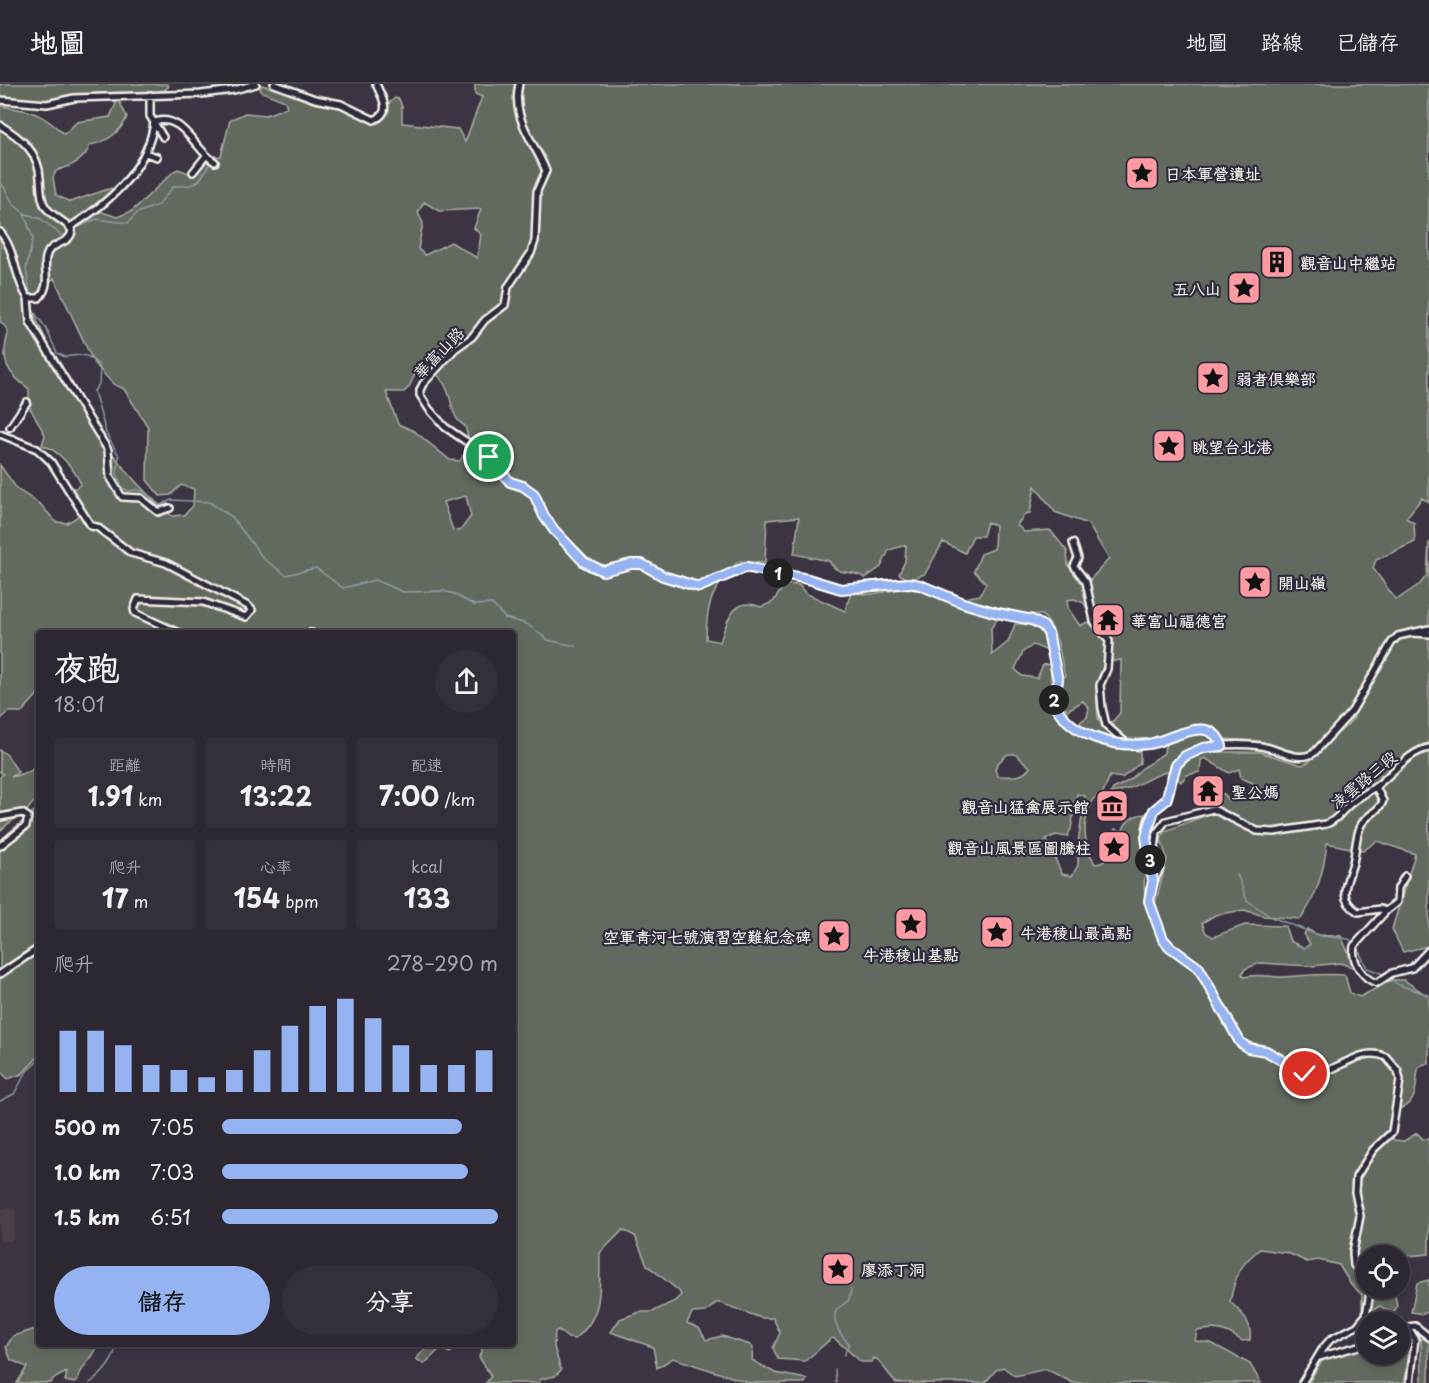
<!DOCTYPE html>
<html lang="zh-TW">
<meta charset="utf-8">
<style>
:root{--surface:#2d2732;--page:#352f3a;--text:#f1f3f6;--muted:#a7a5ac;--line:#48444d;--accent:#95b2f1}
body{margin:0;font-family:"Playpen Sans","LXGW WenKai TC",sans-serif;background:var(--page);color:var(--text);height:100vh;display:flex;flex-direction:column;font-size:22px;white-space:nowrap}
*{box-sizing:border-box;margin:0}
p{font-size:20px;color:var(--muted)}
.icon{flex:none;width:33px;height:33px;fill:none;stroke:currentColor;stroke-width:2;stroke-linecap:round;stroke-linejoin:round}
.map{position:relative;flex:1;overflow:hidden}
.side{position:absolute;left:36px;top:546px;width:480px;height:717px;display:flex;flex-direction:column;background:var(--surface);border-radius:6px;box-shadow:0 3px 9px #0003,0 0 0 2px var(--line)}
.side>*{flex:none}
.buttons{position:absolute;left:1356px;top:1161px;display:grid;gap:12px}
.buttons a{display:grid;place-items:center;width:54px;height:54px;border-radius:50%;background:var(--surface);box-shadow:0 3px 9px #0003,0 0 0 2px var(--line);font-size:30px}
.pin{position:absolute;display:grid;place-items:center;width:51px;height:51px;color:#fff;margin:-26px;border:3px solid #fff;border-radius:50%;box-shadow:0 2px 6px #0007}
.km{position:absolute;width:30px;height:30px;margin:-15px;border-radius:50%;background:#222;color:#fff;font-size:16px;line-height:30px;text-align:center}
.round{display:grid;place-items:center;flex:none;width:63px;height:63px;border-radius:32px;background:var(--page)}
.head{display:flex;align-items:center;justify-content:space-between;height:102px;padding:0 18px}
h1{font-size:33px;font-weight:700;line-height:45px}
.stats{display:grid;grid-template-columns:repeat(3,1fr);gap:9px;height:102px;padding:6px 18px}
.stats div{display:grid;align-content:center;border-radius:6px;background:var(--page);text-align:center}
.stats b{font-size:26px;font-weight:700}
.stats small{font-size:16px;font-weight:400}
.stats p{font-size:16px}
.chart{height:168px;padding:12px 18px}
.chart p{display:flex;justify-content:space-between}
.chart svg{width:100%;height:108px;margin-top:6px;stroke:var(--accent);stroke-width:6}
.primary-button{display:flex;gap:12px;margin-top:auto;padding:12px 18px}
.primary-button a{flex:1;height:69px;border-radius:36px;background:var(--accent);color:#111;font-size:24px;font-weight:700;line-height:69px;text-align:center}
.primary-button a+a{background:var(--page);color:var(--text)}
ul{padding:0 18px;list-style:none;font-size:20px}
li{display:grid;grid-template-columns:96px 72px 1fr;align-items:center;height:45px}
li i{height:15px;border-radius:8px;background:var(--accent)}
header{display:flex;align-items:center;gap:36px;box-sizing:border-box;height:84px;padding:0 30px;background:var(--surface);border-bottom:2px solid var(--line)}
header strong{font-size:28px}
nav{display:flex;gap:33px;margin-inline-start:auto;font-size:21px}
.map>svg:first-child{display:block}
.built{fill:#4b404a}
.green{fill:#626b5e;stroke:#abaea3;stroke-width:1.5;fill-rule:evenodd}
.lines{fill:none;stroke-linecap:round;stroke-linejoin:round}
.stream{stroke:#8f9ba4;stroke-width:1.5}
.minor-casing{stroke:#f4f1e8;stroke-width:10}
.minor{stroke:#2f2a3d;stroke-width:5}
.route-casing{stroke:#fff;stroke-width:12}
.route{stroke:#95b2f1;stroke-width:8}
.labels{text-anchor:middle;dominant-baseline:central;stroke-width:4.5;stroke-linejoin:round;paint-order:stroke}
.poi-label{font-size:16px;font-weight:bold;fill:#f4f1e8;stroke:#2f2a3d;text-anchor:start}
.street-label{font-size:16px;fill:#f4f1e8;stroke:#2f2a3d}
</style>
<header>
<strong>地圖</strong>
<nav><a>地圖</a><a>路線</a><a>已儲存</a></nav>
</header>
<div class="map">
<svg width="1429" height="1299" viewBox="0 0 1429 1299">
<rect width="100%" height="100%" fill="#3c3443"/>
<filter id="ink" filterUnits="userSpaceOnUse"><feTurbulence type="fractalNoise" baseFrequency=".0167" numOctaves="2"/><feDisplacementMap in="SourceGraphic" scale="12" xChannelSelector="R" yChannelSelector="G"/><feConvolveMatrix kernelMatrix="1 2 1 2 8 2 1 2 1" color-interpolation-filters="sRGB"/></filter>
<g filter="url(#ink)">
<!-- built -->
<path class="built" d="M 13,1124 L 16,1128 L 14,1152 L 11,1157 L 0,1158 L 0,1125 Z"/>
<!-- green -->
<path class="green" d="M 0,0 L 167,0 L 169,2 L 165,6 L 148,10 L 126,9 L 51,19 L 0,15 Z
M 475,0 L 1429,0 L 1429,418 L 1422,414 L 1406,434 L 1414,439 L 1415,458 L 1376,476 L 1373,484 L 1396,516 L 1420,500 L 1427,491 L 1429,458 L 1429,659 C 1410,661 1398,682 1384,693 C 1372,704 1357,712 1344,720 L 1347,727 L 1393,693 L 1418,668 L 1429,668 L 1429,862 L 1403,868 L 1392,845 L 1415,770 L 1377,757 L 1363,767 L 1327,759 C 1324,787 1317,812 1301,835 L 1264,832 L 1244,826 L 1215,831 L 1202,839 L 1206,849 L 1213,853 L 1245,841 L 1285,842 L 1290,857 L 1304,864 L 1310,860 L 1304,850 L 1307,845 L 1317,851 L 1341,852 L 1355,884 L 1340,879 L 1312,882 L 1260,879 L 1245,885 L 1242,890 L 1244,893 C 1258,889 1268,893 1282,893 C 1303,892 1323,889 1345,891 L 1350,909 L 1360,913 L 1392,896 L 1404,896 L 1429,913 L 1429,980 L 1424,980 L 1418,985 C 1415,1010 1418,1019 1393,1028 L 1389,1048 L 1394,1056 L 1404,1057 L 1417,1049 L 1423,1055 L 1429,1055 L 1429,1170 L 1408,1172 L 1407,1179 L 1409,1187 L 1400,1194 L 1400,1172 L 1366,1172 L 1366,1204 L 1394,1205 L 1397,1222 L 1393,1230 L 1380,1222 L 1370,1228 L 1362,1226 L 1362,1211 L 1350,1199 L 1339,1181 L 1318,1176 L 1307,1178 L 1288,1169 L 1260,1165 C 1239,1181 1235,1193 1230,1218 C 1243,1230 1252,1237 1250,1256 L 1242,1257 C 1226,1245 1216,1243 1197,1247 L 1195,1257 L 1211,1259 L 1250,1280 L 1261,1299 L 1073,1299 L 1046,1285 L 1015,1292 L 1003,1283 L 996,1286 L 985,1299 L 896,1299 L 878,1276 L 874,1274 L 872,1278 L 861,1278 L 835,1255 L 832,1254 L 805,1277 L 778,1275 L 773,1264 L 780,1249 L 773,1234 L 761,1234 L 720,1219 L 716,1219 L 706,1228 L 692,1229 L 687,1239 L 699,1244 L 706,1256 L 722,1252 L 750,1261 L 753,1264 L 752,1276 L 775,1289 L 807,1295 L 805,1299 L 750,1299 L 673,1274 L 657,1284 L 653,1263 L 611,1248 L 620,1235 L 640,1228 L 652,1228 L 675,1217 L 681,1211 L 679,1207 L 647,1181 L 635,1152 L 623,1146 L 600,1169 C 599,1204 605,1231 575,1255 L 568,1254 L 558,1246 L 555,1248 L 554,1263 L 561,1286 L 555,1292 L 541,1295 L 539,1299 L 486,1299 L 491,1292 L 479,1273 L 484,1260 L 513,1260 L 513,549 L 39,549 L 39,609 L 22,628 L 8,628 L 0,636 L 0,381 L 17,405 L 41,421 L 56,438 L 67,439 L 77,433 L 79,427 L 70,414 L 71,407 L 81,400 C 74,385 59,366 42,361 L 45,351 L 29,322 L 29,305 C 7,289 0,277 8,250 L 7,245 L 0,237 L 0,22 C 32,27 39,27 64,50 L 77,38 L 110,33 L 118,15 L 127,33 C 120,49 107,58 90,61 C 85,77 71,82 56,87 L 53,94 L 56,111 L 70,118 L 111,104 L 114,107 L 101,120 L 99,127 L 117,133 L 132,127 L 174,87 L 178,85 L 189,89 L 203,73 L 221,72 L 230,36 L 245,29 L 266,31 L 287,23 L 285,17 L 262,8 L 260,5 L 262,1 L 326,21 L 346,21 L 367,36 L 375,37 L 382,34 L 388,20 L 395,14 L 399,15 L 402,23 L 402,39 L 458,45 L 465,58 L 482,13 L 475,10 ZM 424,118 L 439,127 L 481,125 L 474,144 L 481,151 L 477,174 L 451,158 L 425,171 L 418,165 L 423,139 L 418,129 ZM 54,194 L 94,279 L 113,300 L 124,305 L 148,343 L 147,396 L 160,412 L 171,411 L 181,401 L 194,405 L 193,422 L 184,431 L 172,432 C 104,377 64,297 29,219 ZM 427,281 C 436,288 444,297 448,308 C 453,321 452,335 465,342 L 470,360 L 460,377 L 450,376 L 414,347 L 398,340 L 386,308 L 404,308 L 409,303 L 419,282 ZM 1035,402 L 1055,428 L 1088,440 L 1109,475 L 1087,499 L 1068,482 L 1067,467 L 1050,446 L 1024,448 L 1017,441 L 1025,430 L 1030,429 ZM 466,412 L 471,432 L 460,447 L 453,446 L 443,418 ZM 799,433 L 794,470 L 829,477 C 839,494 850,484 865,494 L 881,483 L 889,466 L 906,461 L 905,477 L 899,490 L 909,496 L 925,490 L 943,458 L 965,469 L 973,452 L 983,452 L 987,438 L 995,441 L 994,465 L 981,470 L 974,487 L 986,499 L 980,511 L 969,513 L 970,517 L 1026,530 L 1042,531 C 1059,547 1059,570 1065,592 L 1061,596 C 1059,609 1055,619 1068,626 L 1083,617 L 1089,624 L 1087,633 L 1080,638 L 1083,644 L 1078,647 C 1047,618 1049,622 1052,580 L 1043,581 L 1037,594 L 1022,592 L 1015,585 L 1023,568 L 1033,561 L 1048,567 C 1044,542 1041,539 1015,540 L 1008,558 L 992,571 L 991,544 L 999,533 L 926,506 L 900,505 L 872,510 L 851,509 L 845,527 L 805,509 L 799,501 L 785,500 L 773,518 L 761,523 C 733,511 727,537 720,558 L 706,555 C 706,518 713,504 739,477 L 765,479 L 767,436 ZM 1074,515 L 1084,519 L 1094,540 L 1087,538 L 1080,542 L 1068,524 L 1067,516 ZM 1121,576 L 1120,629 L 1113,637 L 1105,640 L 1098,635 L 1096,603 L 1104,579 ZM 1347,628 L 1354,634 L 1310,677 L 1302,681 L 1260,668 L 1219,668 L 1223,655 L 1259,657 L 1295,670 L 1303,670 L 1313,664 ZM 1178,645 L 1183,648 C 1174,657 1164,655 1164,669 L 1141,685 L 1130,696 L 1113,705 L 1111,709 C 1135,706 1145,693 1170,687 L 1181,698 L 1187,691 L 1200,688 L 1201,676 L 1205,674 L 1229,689 L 1239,685 L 1241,694 L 1253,699 L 1248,711 L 1242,708 L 1230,717 L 1224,710 L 1216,709 L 1207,731 L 1165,747 L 1161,755 L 1167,775 L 1155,820 L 1150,821 C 1140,807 1146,791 1146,774 C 1146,759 1145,744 1145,730 C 1132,731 1125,737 1122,749 L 1122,747 L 1115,745 L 1109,763 L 1113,770 L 1123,774 L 1122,753 L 1127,771 L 1124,778 L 1113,771 L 1101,779 L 1095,780 C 1082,757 1082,739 1093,715 L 1102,711 L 1110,692 L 1122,694 L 1140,679 L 1140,668 L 1130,664 L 1105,660 L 1107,654 L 1149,657 ZM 1008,670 L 1015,670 L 1030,683 C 1023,695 1010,692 998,692 L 995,686 L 997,680 ZM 1077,710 L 1085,712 L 1078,759 L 1078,781 L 1072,792 L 1062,790 L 1046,755 L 1056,751 L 1067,753 L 1071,745 Z
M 0,666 L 7,671 L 18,688 L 11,693 L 31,687 L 39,674 L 39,715 C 31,718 31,724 24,729 C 15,736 10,736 0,747 L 0,693 L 3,690 L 0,688 Z
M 35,726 L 39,726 L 39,972 L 22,990 L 8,995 L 0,987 L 0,757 C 11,745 24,738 35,726 Z
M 1429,1196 L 1429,1227 L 1423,1230 L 1411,1228 L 1417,1199 Z
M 39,1244 L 39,1260 L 98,1260 C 94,1276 80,1282 78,1296 L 74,1299 L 65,1297 L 67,1288 L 53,1295 L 51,1299 L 17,1299 L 27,1283 L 11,1276 L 6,1263 L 13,1252 Z
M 1400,1247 L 1409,1254 L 1407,1286 L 1404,1299 L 1309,1299 C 1314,1290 1319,1277 1329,1272 C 1340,1265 1355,1269 1366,1262 L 1366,1270 L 1400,1270 Z
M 1421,1254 L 1429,1256 L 1429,1299 L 1422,1299 Z
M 426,1260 L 460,1260 L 450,1269 L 440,1265 L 424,1280 L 416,1275 L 425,1265 Z"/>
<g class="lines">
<!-- stream -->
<path class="stream" d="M 0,96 L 13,120 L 24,129 L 41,135 L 62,152 L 68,149
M 24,129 L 33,154 L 26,185 L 30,209
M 75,145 L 96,135 L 128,139 L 137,129 L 158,121 L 174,102 C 197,102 198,100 209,81
M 32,218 L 34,228 L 46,244 L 57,269 L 65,273 C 81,270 91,269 100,284 L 99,300 L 94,307 L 106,349 L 119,372 L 117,390 L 122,404 L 129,407 C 141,404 147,408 154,419 L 161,421 L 171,416 L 209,418 L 232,433 L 264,475 L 286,491 L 316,484 L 343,504 L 375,496 L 403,508 L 442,507 L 452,509 L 474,521 L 492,520 L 505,534 L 527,540 L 548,556 L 575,562
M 1237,790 L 1247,816 L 1271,833 L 1321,852 L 1349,855 L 1354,860
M 1357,863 L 1367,884 L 1386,891
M 1389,894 L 1399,901 L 1429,911
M 0,1017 L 14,1010 L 27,987 L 39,976
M 844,1271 L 849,1259 C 841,1253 830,1236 837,1225 C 840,1222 846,1219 849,1216 L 851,1205
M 835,1285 L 836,1299
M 90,1299 C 103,1290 116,1275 116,1260"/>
<!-- minor casing -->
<g class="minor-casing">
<path id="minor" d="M 274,0 L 315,15 L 341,20 L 374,36 C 393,28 382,14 376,0
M 519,0 C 511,35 534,56 546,87 L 537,107 L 535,157 L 531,169 L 508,203 L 505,221 L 485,236 L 472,253 L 455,265 L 423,300 L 420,306 L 420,311 L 429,325 L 445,343 L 489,373 L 510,398 L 523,402 L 534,410 L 544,432 L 554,446 L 591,483 L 603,487 L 631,480 L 642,480 L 663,492 L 699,503 L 746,484 L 808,495 L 841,505 L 900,499 L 920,501 L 972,522 L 1032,536 L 1043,542 L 1048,549 L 1058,596 L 1054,619 C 1071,652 1113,664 1148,660 C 1170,657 1210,627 1222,662
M 150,11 L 150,32 L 163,53
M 0,16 L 47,20 L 74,14 L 201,10 L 234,6 L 256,0
M 0,41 C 21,54 39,68 40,94 C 41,103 40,114 45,122 C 51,133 66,136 72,147 C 70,160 54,158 48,168 C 40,182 54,198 39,214 L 28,214 C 14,194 16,166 0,148
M 145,69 L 157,73
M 193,88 L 205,73
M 70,143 C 109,119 148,85 154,38 C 183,28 195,67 215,78
M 28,214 L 30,238 L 108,366 L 110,393 L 122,413 L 141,414 L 158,428 L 170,424
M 10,343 L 27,318
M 0,350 L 37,365 L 51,378 L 91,442 L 97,443 L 131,469 L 166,479 L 248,522 L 252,526 L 246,533 L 203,518 L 138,515 L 134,525 L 135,529 L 179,549
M 1073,459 L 1078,474 L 1074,482 L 1086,498 L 1094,537 L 1109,557 L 1107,585 L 1100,601 L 1102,624 L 1106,641 L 1126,659
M 309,549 L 312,549
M 1413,549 L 1429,550
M 1376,703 L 1383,717 C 1379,728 1366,731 1361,741 C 1356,751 1356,763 1354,774 C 1351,794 1333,812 1358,828 L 1380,825 L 1386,827 L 1354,862 C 1351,877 1363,895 1377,899 L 1392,889 L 1412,884 L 1429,866
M 0,733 L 22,729 L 28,733 L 26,742 L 0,762
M 1153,795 C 1150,774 1139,747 1153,727 C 1157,722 1164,721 1167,715 C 1172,704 1170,690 1177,680 C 1193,659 1237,659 1261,662 C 1279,665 1297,679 1314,669 L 1352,627 L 1392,558 L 1398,552 L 1429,545
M 1386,827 L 1397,818 L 1398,804 L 1405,792
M 0,890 L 39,864
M 1366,1195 L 1354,1181 L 1353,1168 L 1360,1132 L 1355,1108 L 1356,1093 L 1373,1066 L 1392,1048 L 1400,996 L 1398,987 L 1386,973 C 1358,960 1334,994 1306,990 C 1291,987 1280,972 1266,967 C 1256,964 1249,965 1240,959 L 1199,884 L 1170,863 L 1163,855 L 1149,817 L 1150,806 L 1160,784 L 1155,765 L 1157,748 L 1166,737 L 1213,725 L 1257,747 L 1274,748 L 1326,740 C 1336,737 1340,729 1348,722 C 1357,713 1369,708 1379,700 C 1394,688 1410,667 1429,664
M 1408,1243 L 1415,1242 L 1429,1253
M 1400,1244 L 1408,1243 L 1415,1255 L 1410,1299
M 1319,1273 L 1366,1260
M 1302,1299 L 1323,1264 L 1331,1255 L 1357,1242 L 1366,1231 L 1371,1204"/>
</g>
<!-- minor -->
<use href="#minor" class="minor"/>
</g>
</g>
<g class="lines" filter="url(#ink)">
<!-- route casing -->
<g class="route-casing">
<path id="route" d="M 489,373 L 510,398 L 523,402 L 534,410 L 544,432 L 554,446 L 584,478 L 603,487 L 631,480 L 642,480 L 663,492 L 699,503 L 746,483 L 808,495 L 841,505 L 909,499 L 920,501 L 963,519 L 997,529 L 1032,536 L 1043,542 L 1048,549 L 1058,596 L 1054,619 C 1071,652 1113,664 1148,660 C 1169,658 1210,627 1222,662 L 1203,664 L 1185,672 L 1176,681 L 1166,716 L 1154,726 L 1146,753 L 1153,797 L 1149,817 L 1163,855 L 1170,863 L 1199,884 L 1240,958 L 1248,964 L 1266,967 L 1305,990"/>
</g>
<!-- route -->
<use href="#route" class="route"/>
</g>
<!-- icons -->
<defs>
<g id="sight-square" transform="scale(1.725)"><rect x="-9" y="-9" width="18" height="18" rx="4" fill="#ff9aa2" stroke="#2f2a3d"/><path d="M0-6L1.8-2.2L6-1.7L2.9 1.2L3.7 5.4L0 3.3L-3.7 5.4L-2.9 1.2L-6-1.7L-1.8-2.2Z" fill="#111"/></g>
<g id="building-square" transform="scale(1.725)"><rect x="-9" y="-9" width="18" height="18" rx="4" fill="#ff9aa2" stroke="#2f2a3d"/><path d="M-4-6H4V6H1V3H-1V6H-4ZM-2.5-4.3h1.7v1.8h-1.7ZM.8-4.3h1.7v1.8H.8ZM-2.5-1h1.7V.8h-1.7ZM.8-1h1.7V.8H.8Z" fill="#111"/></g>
<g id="temple-square" transform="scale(1.725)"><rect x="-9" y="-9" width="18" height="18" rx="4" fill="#ff9aa2" stroke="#2f2a3d"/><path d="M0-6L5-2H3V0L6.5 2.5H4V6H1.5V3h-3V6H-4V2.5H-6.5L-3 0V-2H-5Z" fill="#111"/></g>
<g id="museum-square" transform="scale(1.725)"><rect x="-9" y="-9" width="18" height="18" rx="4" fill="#ff9aa2" stroke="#2f2a3d"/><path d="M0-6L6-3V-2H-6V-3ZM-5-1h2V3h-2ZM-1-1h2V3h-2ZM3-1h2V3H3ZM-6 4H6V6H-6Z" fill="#111"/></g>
</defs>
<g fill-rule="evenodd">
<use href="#sight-square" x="1142" y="89"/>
<use href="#building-square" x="1277" y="178"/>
<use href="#sight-square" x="1244" y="204"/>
<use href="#sight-square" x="1213" y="294"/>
<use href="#sight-square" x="1169" y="362"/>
<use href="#sight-square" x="1255" y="498"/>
<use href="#temple-square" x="1108" y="536"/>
<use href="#temple-square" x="1208" y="707"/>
<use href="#museum-square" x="1112" y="722"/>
<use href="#sight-square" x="1114" y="763"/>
<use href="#sight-square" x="911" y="840"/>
<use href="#sight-square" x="997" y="848"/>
<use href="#sight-square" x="834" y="852"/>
<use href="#sight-square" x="838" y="1185"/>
</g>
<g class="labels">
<!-- poi labels -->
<g class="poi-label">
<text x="1165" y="89">日本軍營遺址</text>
<text x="1300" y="178">觀音山中繼站</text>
<text x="1221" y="204" text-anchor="end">五八山</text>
<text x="1236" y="294">弱者俱樂部</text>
<text x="1192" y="362">眺望台北港</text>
<text x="1278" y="498">開山嶺</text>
<text x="1131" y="536">華富山福德宮</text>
<text x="1231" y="707">聖公媽</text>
<text x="1089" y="722" text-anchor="end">觀音山猛禽展示館</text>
<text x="1091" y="763" text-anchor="end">觀音山風景區圖騰柱</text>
<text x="1020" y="848">牛港稜山最高點</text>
<text x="811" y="852" text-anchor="end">空軍青河七號演習空難紀念碑</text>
<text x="911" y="870" text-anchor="middle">牛港稜山基點</text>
<text x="861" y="1185">廖添丁洞</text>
</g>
<!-- street labels -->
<g class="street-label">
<text transform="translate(438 268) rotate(-46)">華富山路</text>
<text transform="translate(1363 695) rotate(-40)">凌雲路三段</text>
</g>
</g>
</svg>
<div class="buttons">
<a><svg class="icon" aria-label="locate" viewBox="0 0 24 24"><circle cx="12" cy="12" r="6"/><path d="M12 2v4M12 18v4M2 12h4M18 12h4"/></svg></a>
<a><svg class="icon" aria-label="layers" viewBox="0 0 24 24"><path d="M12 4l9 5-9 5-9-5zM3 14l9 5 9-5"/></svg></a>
</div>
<div class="pin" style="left:489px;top:373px;background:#1e9e55"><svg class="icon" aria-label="arrive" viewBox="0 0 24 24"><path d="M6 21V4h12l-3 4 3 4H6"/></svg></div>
<div class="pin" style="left:1305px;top:990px;background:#d93025"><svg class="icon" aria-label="check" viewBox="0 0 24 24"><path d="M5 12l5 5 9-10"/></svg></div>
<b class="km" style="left:778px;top:489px">1</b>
<b class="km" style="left:1054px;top:616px">2</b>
<b class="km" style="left:1150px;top:776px">3</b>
<section class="side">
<div class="head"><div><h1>夜跑</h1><p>18:01</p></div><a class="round"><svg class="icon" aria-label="share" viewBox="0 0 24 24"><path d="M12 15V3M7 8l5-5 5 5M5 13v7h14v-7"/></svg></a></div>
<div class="stats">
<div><p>距離</p><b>1.91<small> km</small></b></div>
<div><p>時間</p><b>13:22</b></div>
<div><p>配速</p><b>7:00<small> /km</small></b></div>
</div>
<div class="stats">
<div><p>爬升</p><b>17<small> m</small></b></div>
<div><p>心率</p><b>154<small> bpm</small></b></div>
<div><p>kcal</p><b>133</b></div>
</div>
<div class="chart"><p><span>爬升</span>278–290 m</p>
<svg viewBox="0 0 160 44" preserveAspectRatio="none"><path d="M5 44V19M15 44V19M25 44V25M35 44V33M45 44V35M55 44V38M65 44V35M75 44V27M85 44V17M95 44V9M105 44V6M115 44V14M125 44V25M135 44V33M145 44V33M155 44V27"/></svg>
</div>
<ul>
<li><b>500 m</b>7:05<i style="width:87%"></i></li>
<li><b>1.0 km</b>7:03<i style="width:89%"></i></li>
<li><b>1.5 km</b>6:51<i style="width:100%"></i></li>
</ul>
<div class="primary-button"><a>儲存</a><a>分享</a></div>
</section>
</div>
